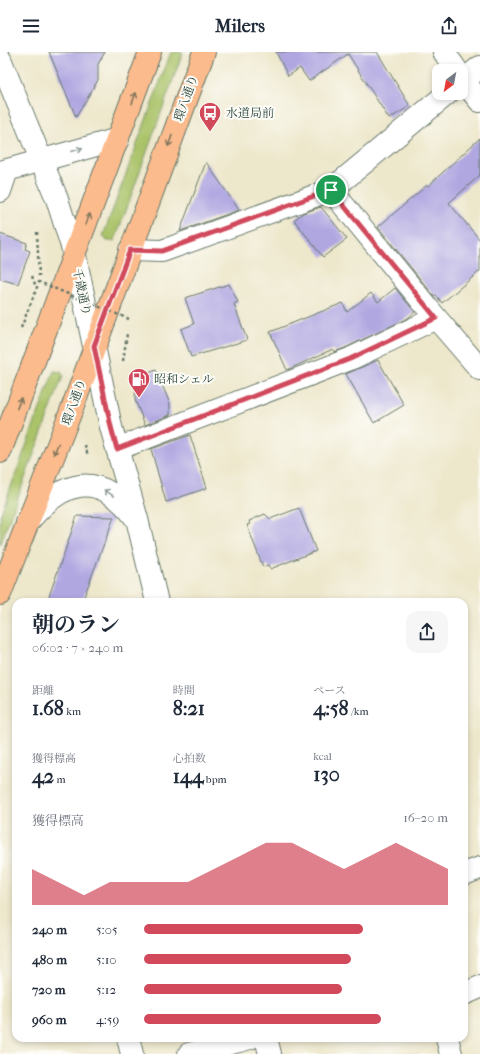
<!DOCTYPE html>
<html lang="ja">
<meta charset="utf-8">
<style>
:root{--surface:#fff;--page:#f6f6f7;--text:#1f2937;--muted:#747a83;--accent:#d1495b}
body{margin:0;font-family:"IM FELL French Canon","Noto Serif JP",serif;background:var(--page);color:var(--text);height:100vh;display:flex;flex-direction:column;font-size:15px;white-space:nowrap}
*{box-sizing:border-box;margin:0}
p{font-size:13px;color:var(--muted)}
.icon{flex:none;width:22px;height:22px;fill:none;stroke:currentColor;stroke-width:2;stroke-linecap:round;stroke-linejoin:round}
.map{position:relative;flex:1;overflow:hidden}
.drawer{position:absolute;left:12px;top:546px;width:456px;height:444px;display:flex;flex-direction:column;background:var(--surface);border-radius:12px;box-shadow:0 2px 6px #0003}
.drawer>*{flex:none}
.needle{width:26px;rotate:212deg}
.controls{position:absolute;left:432px;top:12px;display:grid;gap:8px}
.controls a{display:grid;place-items:center;width:36px;height:36px;border-radius:8px;background:var(--surface);box-shadow:0 2px 6px #0003;font-size:20px}
.pin{position:absolute;display:grid;place-items:center;width:34px;height:34px;color:#fff;margin:-17px;border:2px solid #fff;border-radius:50%;box-shadow:0 1px 4px #0007}
.round{display:grid;place-items:center;flex:none;width:42px;height:42px;border-radius:12px;background:var(--page)}
.head{display:flex;align-items:center;justify-content:space-between;height:68px;padding:0 20px}
h1{font-size:22px;font-weight:700;line-height:30px}
.stats{display:grid;grid-template-columns:repeat(3,1fr);gap:6px;height:68px;padding:4px 20px}
.stats div{display:grid;align-content:center}
.stats b{font-size:20px;font-weight:700}
.stats small{font-size:11px;font-weight:400}
.stats p{font-size:11px}
.chart{height:112px;padding:8px 20px}
.chart p{display:flex;justify-content:space-between}
.chart svg{width:100%;height:72px;margin-top:4px;fill:var(--accent);opacity:.7}
ul{padding:0 20px;list-style:none;font-size:13px}
li{display:grid;grid-template-columns:64px 48px 1fr;align-items:center;height:30px}
li i{height:10px;border-radius:5px;background:var(--accent)}
header{display:flex;justify-content:space-between;align-items:center;height:52px;padding:0 20px;background:var(--surface);font-size:18px;font-weight:700}
.map>svg:first-child{display:block}
.green{fill:#aac369;stroke:#64804e}
.building{fill:#b0a7e1}
.lines{fill:none;stroke-linecap:round;stroke-linejoin:round}
.minor-casing{stroke:#677869;stroke-width:24}
.major-casing{stroke:#677869;stroke-width:24}
.path{stroke:#677869;stroke-width:2.5;stroke-dasharray:3 3;stroke-linecap:butt}
.minor{stroke:#fff;stroke-width:22}
.major{stroke:#fbbb8d;stroke-width:22}
.path-bridge{stroke:#677869;stroke-width:2.5;stroke-dasharray:3 3;stroke-linecap:butt}
.oneway{stroke:#82765c}
.oneway2{stroke:#8f9e9a}
.route-casing{stroke:#fff;stroke-width:8}
.route{stroke:#d1495b;stroke-width:5}
.labels{text-anchor:middle;dominant-baseline:central;stroke-width:4;stroke-linejoin:round;paint-order:stroke}
.street-label{font-size:12px;fill:#1f3d34;stroke:#fdfcf7}
.poi-label{font-size:12px;fill:#1f3d34;stroke:#fdfcf7;text-anchor:start}
</style>
<header><svg class="icon" aria-label="menu" viewBox="0 0 24 24"><path d="M4 6h16M4 12h16M4 18h16"/></svg>Milers<svg class="icon" aria-label="share" viewBox="0 0 24 24"><path d="M12 15V3M7 8l5-5 5 5M5 13v7h14v-7"/></svg></header>
<div class="map">
<svg width="480" height="1002" viewBox="0 0 480 1002">
<rect width="100%" height="100%" fill="#fdfcf7"/>
<filter id="ink" filterUnits="userSpaceOnUse"><feTurbulence type="fractalNoise" baseFrequency=".025" numOctaves="2"/><feDisplacementMap in="SourceGraphic" scale="8" xChannelSelector="R" yChannelSelector="G"/><feConvolveMatrix kernelMatrix="1 2 1 2 8 2 1 2 1" color-interpolation-filters="sRGB"/></filter>
<filter id="wash" filterUnits="userSpaceOnUse"><feTurbulence type="fractalNoise" baseFrequency=".012" numOctaves="4" result="noise"/><feDisplacementMap in="SourceGraphic" scale="16" xChannelSelector="R" yChannelSelector="G"/><feGaussianBlur stdDeviation="0.9" result="paint"/><feColorMatrix in="noise" values="0 0 0 0 0 0 0 0 0 0 0 0 0 0 0 0 0 1.4 0 .05"/><feComposite in="paint" operator="in"/></filter>
<g filter="url(#wash)">
<rect width="100%" height="100%" fill="#ede7cb"/>
<!-- green -->
<path class="green" d="M 171,0 L 183,0 L 117,183 L 114,189 L 107,189 L 103,184 Z
M 54,319 L 61,320 L 63,324 L 0,493 L 0,464 Z"/>
<g id="blocks">
<!-- building -->
<path class="building" d="M 49,0 L 105,0 L 98,12 L 98,28 L 76,65 Z
M 276,0 L 377,0 L 410,54 L 389,67 L 348,2 L 309,29 L 300,16 L 288,24 Z
M 480,86 L 480,123 L 449,151 L 480,188 L 480,219 L 442,251 L 436,243 L 434,244 L 378,175 L 427,133 L 428,134 Z
M 206,110 L 239,158 L 180,179 Z
M 321,155 L 347,187 L 323,205 L 294,168 L 303,161 Z
M 0,182 L 27,191 L 25,197 L 30,199 L 18,232 L 0,227 Z
M 229,232 L 238,250 L 234,252 L 247,288 L 191,305 L 181,277 L 194,272 L 185,246 Z
M 395,236 L 415,260 L 408,266 L 345,296 L 334,300 L 333,297 L 287,318 L 270,280 L 343,251 L 347,260 L 371,241 L 378,250 Z
M 378,308 L 404,353 L 374,371 L 346,322 Z
M 156,318 L 170,352 L 170,363 L 145,373 L 135,348 L 136,326 Z
M 190,383 L 207,436 L 166,450 L 151,397 Z
M 299,456 L 316,499 L 270,517 L 268,513 L 263,515 L 247,473 L 250,472 L 249,469 L 265,462 L 270,467 Z
M 77,464 L 114,465 L 82,550 L 47,550 Z"/>
</g>
</g>
<g filter="url(#ink)">
<use href="#blocks" fill-opacity="0" stroke="#677869" stroke-width="1"/>
<g class="lines">
<!-- minor casing -->
<g class="minor-casing">
<path id="minor" d="M 444,0 L 457,19
M 0,7 L 57,147 L 75,204 L 111,375 L 137,467 L 157,550
M 461,26 L 480,49
M 461,31 L 480,15
M 0,120 L 118,87
M 331,138 L 436,266 L 480,317
M 0,139 L 7,118
M 130,198 L 162,199 L 331,138 L 448,41
M 117,397 L 350,307 L 436,266
M 27,471 C 62,428 98,417 135,465
M 464,822 L 480,816
M 464,942 L 480,935
M 128,986 L 132,1002
M 266,986 L 270,1002
M 447,986 L 451,1002
M 189,1002 L 250,986"/>
</g>
<!-- major casing -->
<g class="major-casing">
<path id="major" d="M 0,400 L 150,0
M 0,542 L 73,354 L 204,0"/>
</g>
<!-- path -->
<path class="path" d="M 37,180 L 39,224
M 32,224 L 36,235
M 123,309 L 127,282
M 85,393 L 88,404"/>
<!-- minor -->
<use href="#minor" class="minor"/>
<!-- major -->
<use href="#major" class="major"/>
<!-- path-bridge -->
<path class="path-bridge" d="M 21,276 L 39,230 L 129,267"/>
</g>
<!-- one-way arrows -->
<defs><path id="oneway-shaft" d="M-6 0H5M1.5-3L5.5 0L1.5 3" fill="none" stroke-width="1.6" stroke-linecap="round" stroke-linejoin="round"/></defs>
<g class="oneway">
<use href="#oneway-shaft" transform="translate(134 46) rotate(-70)"/>
<use href="#oneway-shaft" transform="translate(170 89) rotate(110)"/>
<use href="#oneway-shaft" transform="translate(88 167) rotate(-70)"/>
<use href="#oneway-shaft" transform="translate(19 351) rotate(-69)"/>
<use href="#oneway-shaft" transform="translate(56 397) rotate(112)"/>
</g>
<g class="oneway2">
<use href="#oneway-shaft" transform="translate(77 98) rotate(-15)"/>
<use href="#oneway-shaft" transform="translate(109 441) rotate(-148)"/>
</g>
</g>
<g class="lines" filter="url(#ink)">
<!-- route casing -->
<g class="route-casing">
<path id="route" d="M 331,138 L 436,266 L 350,307 L 117,397 L 111,375 L 94,294 L 130,198 L 162,199 Z"/>
</g>
<!-- route -->
<use href="#route" class="route"/>
</g>
<!-- icons -->
<defs>
<g id="bus-pin" transform="scale(1.15)"><path d="M0 17L-7.5 6A9.5 9.5 0 1 1 7.5 6Z" fill="#d1495b" stroke="#fdfcf7"/><path d="M-5-6H5V4H4V6H2V4H-2V6H-4V4H-5ZM-3.5-4V0h7V-4ZM-3.5 1.2v1.5H-2V1.2ZM2 1.2v1.5H3.5V1.2Z" fill="#fff"/></g>
<g id="fuel-pin" transform="scale(1.15)"><path d="M0 17L-7.5 6A9.5 9.5 0 1 1 7.5 6Z" fill="#d1495b" stroke="#fdfcf7"/><path d="M-5.5-6h7V0h2V4h1.3V-2.5L3-4.5l.8-.8L6-3V5H2.5V1h-1V6h-7ZM-4.2-4.7v3.2H.2V-4.7Z" fill="#fff"/></g>
</defs>
<g fill-rule="evenodd">
<use href="#bus-pin" x="210" y="61"/>
<use href="#fuel-pin" x="139" y="327"/>
</g>
<g class="labels">
<!-- street labels -->
<g class="street-label">
<text transform="translate(186 46) rotate(-70)">環八通り</text>
<text transform="translate(82 240) rotate(78)">千歳通り</text>
<text transform="translate(74 350) rotate(-70)">環八通り</text>
</g>
<!-- poi labels -->
<g class="poi-label">
<text x="226" y="61">水道局前</text>
<text x="154" y="327">昭和シェル</text>
</g>
</g>
</svg>
<div class="controls">
<a><svg class="needle" viewBox="-14 -14 28 28"><path d="M0-13l5 13h-10z" fill="#e53935"/><path d="M0 13l5-13h-10z" fill="#747a83"/></svg></a>
</div>
<div class="pin" style="left:331px;top:138px;background:#1e9e55"><svg class="icon" aria-label="arrive" viewBox="0 0 24 24"><path d="M6 21V4h12l-3 4 3 4H6"/></svg></div>
<section class="drawer">
<div class="head"><div><h1>朝のラン</h1><p>06:02 · 7 × 240 m</p></div><a class="round"><svg class="icon" aria-label="share" viewBox="0 0 24 24"><path d="M12 15V3M7 8l5-5 5 5M5 13v7h14v-7"/></svg></a></div>
<div class="stats">
<div><p>距離</p><b>1.68<small> km</small></b></div>
<div><p>時間</p><b>8:21</b></div>
<div><p>ペース</p><b>4:58<small> /km</small></b></div>
</div>
<div class="stats">
<div><p>獲得標高</p><b>42<small> m</small></b></div>
<div><p>心拍数</p><b>144<small> bpm</small></b></div>
<div><p>kcal</p><b>130</b></div>
</div>
<div class="chart"><p><span>獲得標高</span>16–20 m</p>
<svg viewBox="0 0 160 44" preserveAspectRatio="none"><path d="M0 44V22L10 30L20 38L30 30L40 30L50 30L60 30L70 22L80 14L90 6L100 6L110 14L120 22L130 14L140 6L150 14L160 22V44z"/></svg>
</div>
<ul>
<li><b>240 m</b>5:05<i style="width:72%"></i></li>
<li><b>480 m</b>5:10<i style="width:68%"></i></li>
<li><b>720 m</b>5:12<i style="width:65%"></i></li>
<li><b>960 m</b>4:59<i style="width:78%"></i></li>
</ul>
</section>
</div>
